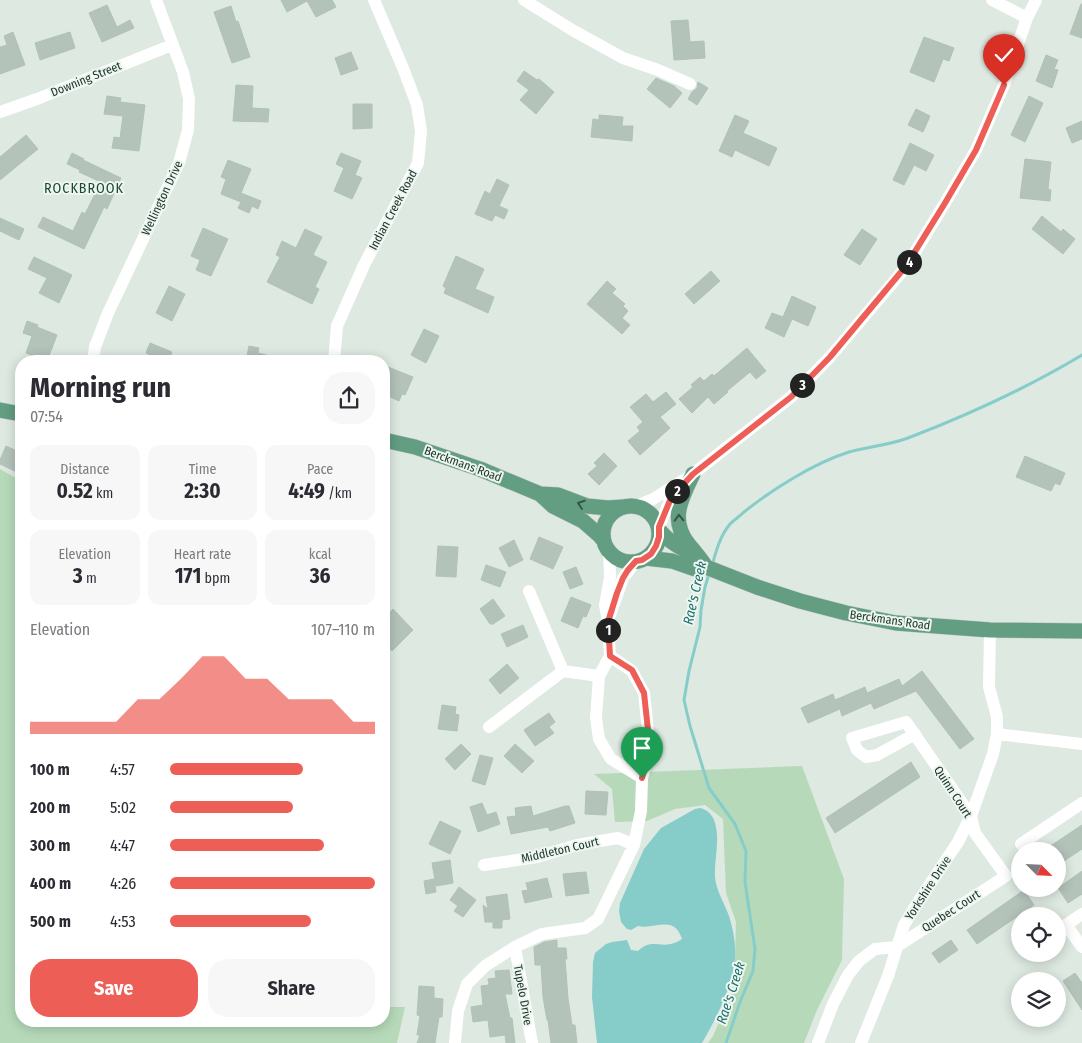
<!DOCTYPE html>
<meta charset="utf-8">
<style>
:root{--surface:#fff;--page:#f7f7f7;--text:#2b2b33;--muted:#7c7c81;--accent:#ed5e57}
body{margin:0;font-family:"Fira Sans Condensed",sans-serif;background:var(--page);color:var(--text);height:100vh;display:flex;flex-direction:column;font-size:19px;white-space:nowrap}
*{box-sizing:border-box;margin:0}
p{font-size:16px;color:var(--muted)}
.icon{flex:none;width:28px;height:28px;fill:none;stroke:currentColor;stroke-width:2;stroke-linecap:round;stroke-linejoin:round}
.map{position:relative;flex:1;overflow:hidden}
.details{position:absolute;left:15px;top:355px;width:375px;height:672px;display:flex;flex-direction:column;background:var(--surface);border-radius:20px;box-shadow:0 2px 12px #0003}
.details>*{flex:none}
.needle{width:32px;rotate:114deg}
.buttons{position:absolute;left:1011px;top:842px;display:grid;gap:10px}
.buttons a{display:grid;place-items:center;width:55px;height:55px;border-radius:50%;background:var(--surface);box-shadow:0 2px 12px #0003;font-size:25px}
.pin{position:absolute;display:grid;place-items:center;width:42px;height:42px;color:#fff;margin:-51px -21px;border-radius:50% 50% 50% 0;rotate:-45deg;box-shadow:0 0 5px #0007}
.pin .icon{rotate:45deg}
.km{position:absolute;width:25px;height:25px;margin:-12px;border-radius:50%;background:#222;color:#fff;font-size:14px;line-height:25px;text-align:center}
.round{display:grid;place-items:center;flex:none;width:52px;height:52px;border-radius:20px;background:var(--page)}
.headline{display:flex;align-items:center;justify-content:space-between;height:85px;padding:0 15px}
h1{font-size:28px;font-weight:700;line-height:38px}
.stats{display:grid;grid-template-columns:repeat(3,1fr);gap:8px;height:85px;padding:5px 15px}
.stats div{display:grid;align-content:center;border-radius:12px;background:var(--page);text-align:center}
.stats b{font-size:21px;font-weight:700}
.stats small{font-size:14px;font-weight:400}
.stats p{font-size:14px}
.chart{height:140px;padding:10px 15px}
.chart p{display:flex;justify-content:space-between}
.chart svg{width:100%;height:90px;margin-top:5px;fill:var(--accent);opacity:.7}
.cta{display:flex;gap:10px;margin-top:auto;padding:10px 15px}
.cta a{flex:1;height:58px;border-radius:20px;background:var(--accent);color:#fff;font-size:20px;font-weight:700;line-height:58px;text-align:center}
.cta a+a{background:var(--page);color:var(--text)}
ul{padding:0 15px;list-style:none;font-size:16px}
li{display:grid;grid-template-columns:80px 60px 1fr;align-items:center;height:38px}
li i{height:12px;border-radius:6px;background:var(--accent)}
.map>svg:first-child{display:block}
.green{fill:#b6dab9}
.water{fill:#86cdca}
.lines{fill:none;stroke-linecap:round;stroke-linejoin:round}
.stream{stroke:#86cdca;stroke-width:3}
.building{fill:#b3c3ba;stroke:#b0c2b7}
.major-casing{stroke:#c1c7c4;stroke-width:16}
.minor{stroke:#fff;stroke-width:12}
.major{stroke:#639d82;stroke-width:15}
.oneway{stroke:#345646}
.route-casing{stroke:#fff;stroke-width:10}
.route{stroke:#ed5e57;stroke-width:6}
.labels{text-anchor:middle;dominant-baseline:central;stroke-width:4;stroke-linejoin:round;paint-order:stroke}
.street-label{font-size:12px;fill:#20372c;stroke:#edf6f0}
.neighbourhood-label{font-size:14px;letter-spacing:1px;fill:#1d4835;stroke:#edf6f0}
.water-label{font-size:14px;font-style:italic;fill:#1d706d;stroke:#edf6f0}
</style>
<div class="map">
<svg width="1082" height="1043" viewBox="0 0 1082 1043">
<rect width="100%" height="100%" fill="#dde9e1"/>
<!-- green -->
<path class="green" d="M 0,469 L 21,481 L 21,1021 L 384,1021 L 384,1007 L 405,1007 L 397,1043 L 0,1043 Z
M 802,766 L 844,879 L 842,960 L 817,1010 L 804,1043 L 708,1043 L 713,1036 L 733,990 L 735,959 L 736,922 L 726,893 L 723,819 L 705,805 L 675,809 L 647,821 L 615,822 L 612,789 L 594,774 Z"/>
<!-- water -->
<path class="water" d="M 700,808 C 707,810 711,813 714,820 C 721,838 714,858 715,877 C 716,891 725,904 729,916 C 733,929 736,944 735,958 C 732,988 717,1017 702,1043 L 597,1043 L 592,997 L 593,962 L 595,953 L 606,944 L 612,942 L 627,940 L 631,950 L 638,951 C 651,939 657,947 671,944 C 675,943 679,941 682,939 C 674,914 655,930 638,926 L 631,930 L 627,929 L 621,922 L 619,911 L 620,903 L 644,849 L 661,828 L 695,809 Z"/>
<g class="lines">
<!-- stream -->
<path class="stream" d="M 712,566 C 716,551 720,536 730,524 C 734,520 740,516 744,512 C 773,489 814,463 849,452 C 868,447 889,445 908,438 C 968,415 1027,388 1082,355
M 709,574 L 705,587 L 701,610 L 700,627 L 689,671 L 684,700 L 690,726 L 709,788 L 735,824 L 746,851 L 745,882 L 755,949 L 753,971 L 740,1002 L 726,1043"/>
</g>
<!-- building -->
<path class="building" d="M 281,0 L 332,0 L 336,7 L 316,17 L 307,1 L 287,12 Z
M 1081,4 L 1082,4 L 1082,38 L 1070,34 Z
M 107,5 L 117,27 L 130,20 L 134,28 L 102,42 L 89,13 Z
M 231,6 L 236,22 L 238,21 L 250,57 L 232,63 L 214,12 Z
M 688,20 L 690,42 L 704,41 L 705,58 L 674,60 L 671,21 Z
M 13,32 L 25,65 L 0,74 L 0,47 L 7,45 L 4,36 Z
M 70,32 L 75,48 L 40,60 L 35,43 Z
M 924,37 L 954,48 L 949,61 L 943,59 L 934,82 L 910,72 Z
M 351,52 L 358,69 L 341,75 L 335,58 Z
M 1046,55 L 1058,60 L 1054,69 L 1058,70 L 1052,88 L 1036,81 Z
M 524,71 L 537,80 L 539,79 L 554,92 L 536,114 L 520,100 L 529,90 L 517,81 Z
M 656,78 L 674,86 L 682,93 L 670,108 L 647,89 Z
M 698,82 L 708,88 L 697,105 L 688,99 L 692,92 L 697,88 Z
M 236,85 L 253,86 L 252,108 L 269,109 L 268,122 L 233,121 Z
M 107,96 L 121,98 L 120,102 L 145,105 L 139,151 L 112,148 L 114,137 L 120,138 L 123,116 L 104,114 Z
M 1029,96 L 1043,103 L 1025,142 L 1011,135 Z
M 353,104 L 372,104 L 372,128 L 353,129 Z
M 916,109 L 930,116 L 923,132 L 908,125 Z
M 599,115 L 623,117 L 622,126 L 633,126 L 632,141 L 591,137 L 593,119 L 599,120 Z
M 735,115 L 749,121 L 743,133 L 777,148 L 769,166 L 735,150 L 732,157 L 719,151 Z
M 1082,121 L 1082,139 L 1072,143 L 1066,128 Z
M 26,135 L 38,149 L 0,180 L 0,157 Z
M 910,143 L 934,155 L 926,171 L 914,165 L 904,185 L 893,180 Z
M 72,153 L 84,159 L 83,160 L 121,178 L 107,209 L 104,207 L 84,249 L 38,227 L 43,217 L 73,231 L 82,212 L 85,214 L 101,182 L 79,172 L 80,170 L 67,164 Z
M 341,153 L 361,161 L 355,175 L 362,178 L 352,199 L 334,191 L 344,168 L 336,164 Z
M 1025,159 L 1051,162 L 1048,189 L 1051,190 L 1050,201 L 1020,198 Z
M 228,160 L 251,169 L 241,193 L 261,201 L 258,209 L 252,206 L 249,213 L 238,208 L 241,202 L 221,194 L 226,179 L 221,177 Z
M 497,179 L 509,185 L 499,206 L 508,210 L 504,219 L 495,215 L 492,221 L 475,214 L 485,191 L 490,194 Z
M 1042,216 L 1061,232 L 1063,229 L 1075,239 L 1063,254 L 1032,229 Z
M 0,218 L 24,229 L 19,240 L 0,231 Z
M 203,228 L 228,239 L 211,276 L 196,270 L 200,260 L 191,256 Z
M 305,229 L 322,237 L 313,255 L 327,262 L 315,287 L 319,289 L 312,304 L 267,282 L 280,257 L 276,255 L 282,241 L 296,248 Z
M 862,229 L 877,239 L 860,265 L 844,255 Z
M 456,256 L 484,269 L 475,289 L 494,297 L 488,313 L 444,293 L 446,288 L 443,286 Z
M 34,257 L 72,275 L 59,303 L 39,293 L 47,278 L 28,269 Z
M 711,271 L 720,281 L 694,304 L 685,294 Z
M 607,281 L 616,289 L 612,293 L 625,304 L 623,306 L 628,311 L 622,318 L 630,325 L 622,334 L 587,304 Z
M 169,286 L 185,294 L 172,321 L 156,313 Z
M 792,296 L 816,307 L 808,326 L 792,319 L 784,337 L 765,328 L 772,313 L 783,317 Z
M 27,321 L 38,325 L 37,327 L 57,335 L 47,361 L 26,353 L 32,336 L 23,333 Z
M 424,329 L 439,336 L 426,363 L 411,355 Z
M 150,343 L 172,352 L 169,361 L 147,361 L 150,355 L 146,353 Z
M 249,346 L 259,348 L 258,353 L 278,358 L 277,361 L 246,361 Z
M 747,348 L 766,371 L 756,379 L 750,372 L 727,391 L 728,392 L 714,404 L 708,397 L 692,413 L 679,399 L 693,387 L 691,385 L 700,377 L 704,381 L 712,374 L 714,376 Z
M 388,367 L 413,377 L 405,395 L 402,394 L 399,401 L 384,394 L 384,378 Z
M 666,392 L 676,404 L 660,417 L 670,428 L 640,455 L 628,441 L 640,431 L 637,427 L 643,422 L 630,407 L 646,394 L 653,402 Z
M 6,446 L 21,453 L 21,474 L 0,464 L 0,460 Z
M 604,453 L 617,466 L 599,485 L 588,474 L 597,466 L 594,463 Z
M 1025,456 L 1065,473 L 1060,485 L 1055,483 L 1051,491 L 1016,477 Z
M 539,537 L 563,547 L 553,569 L 530,559 Z
M 514,540 L 523,560 L 509,567 L 499,548 Z
M 438,546 L 458,547 L 456,577 L 436,576 Z
M 486,565 L 506,572 L 500,587 L 481,580 Z
M 576,567 L 583,584 L 570,589 L 563,572 Z
M 571,597 L 591,605 L 586,617 L 583,616 L 578,628 L 561,621 Z
M 493,599 L 505,616 L 493,624 L 490,624 L 480,609 Z
M 393,609 L 413,630 L 392,651 L 384,642 L 384,619 Z
M 523,625 L 528,637 L 507,647 L 501,634 Z
M 507,664 L 519,678 L 500,694 L 489,680 Z
M 922,671 L 974,739 L 960,749 L 916,691 L 874,709 L 871,703 L 842,716 L 840,709 L 808,723 L 801,708 L 833,694 L 835,700 L 865,687 L 867,693 L 899,679 L 902,686 Z
M 442,705 L 456,707 L 455,714 L 459,715 L 457,731 L 438,729 Z
M 549,713 L 555,722 L 549,727 L 554,733 L 535,746 L 524,730 Z
M 461,744 L 471,754 L 455,770 L 445,759 Z
M 515,744 L 534,761 L 522,773 L 504,756 Z
M 480,755 L 493,758 L 485,785 L 472,781 Z
M 911,762 L 920,777 L 835,833 L 826,818 Z
M 586,791 L 608,792 L 606,815 L 585,814 Z
M 482,803 L 487,815 L 496,812 L 500,824 L 478,832 L 470,807 Z
M 531,806 L 533,816 L 565,806 L 569,806 L 575,823 L 550,831 L 548,827 L 511,834 L 507,817 L 516,816 L 515,808 Z
M 440,821 L 461,831 L 450,854 L 429,844 Z
M 1082,825 L 1082,849 L 1058,865 L 1058,851 L 1043,851 Z
M 450,860 L 453,883 L 436,886 L 432,863 Z
M 1082,871 L 1082,894 L 1068,903 L 1058,888 Z
M 586,872 L 589,893 L 566,896 L 563,874 Z
M 547,878 L 552,897 L 525,903 L 522,891 L 528,890 L 526,883 Z
M 434,879 L 436,892 L 426,894 L 424,881 Z
M 459,887 L 476,900 L 463,917 L 454,911 L 458,906 L 450,900 Z
M 1024,890 L 1034,905 L 977,944 L 967,930 Z
M 507,894 L 510,919 L 502,920 L 502,928 L 493,928 L 493,922 L 485,922 L 483,905 L 488,909 L 486,897 Z
M 557,940 L 557,948 L 566,948 L 567,959 L 565,959 L 568,998 L 572,1025 L 575,1025 L 577,1043 L 551,1043 L 548,1020 L 547,1020 L 543,997 L 541,965 L 535,965 L 534,947 L 544,942 Z
M 951,940 L 958,950 L 939,963 L 932,953 Z
M 509,970 L 512,994 L 505,994 L 510,1018 L 512,1018 L 515,1043 L 506,1043 L 505,1035 L 490,1037 L 488,1020 L 473,1022 L 471,1007 L 483,1005 L 481,986 L 489,985 L 488,979 L 496,978 L 495,971 Z
M 1075,973 L 1082,983 L 1082,1010 L 1063,981 Z
M 419,986 L 434,987 L 434,998 L 443,999 L 442,1017 L 439,1017 L 435,1043 L 417,1043 L 420,1035 L 417,1035 L 420,1016 L 417,1015 Z"/>
<g class="lines">
<!-- major casing -->
<g class="major-casing">
<path id="major" d="M 0,410 L 21,414
M 384,440 L 415,447 L 480,469 L 540,494 L 558,495 L 587,506 L 608,508 L 623,507
M 693,474 C 681,499 669,520 689,545 C 695,552 701,559 706,567
M 540,494 L 553,506 L 583,521 L 599,535 L 604,541
M603 534a28 28 0 1 1 56 0a28 28 0 1 1-56 0Z
M 659,530 C 669,542 681,548 694,555
M 646,558 L 672,561 L 695,569 L 706,567 L 757,587 L 800,601 L 846,613 L 896,623 L 990,630 L 1082,631"/>
</g>
<!-- minor -->
<path class="minor" d="M 524,0 L 574,31 L 623,58 L 658,70 L 690,84
M 992,0 L 1027,18
M 0,112 L 37,99 L 172,45
M 93,361 L 95,347 L 108,313 L 179,163 L 188,130 L 189,99 L 183,72 L 156,0
M 334,361 L 337,326 L 364,265 L 418,163 L 421,131 L 417,105 L 403,68 L 374,0
M 636,506 L 653,499 L 693,474 L 791,397 L 830,357 L 906,267 L 945,203 L 976,150 L 1004,85 L 1027,18 L 1036,0
M 659,527 L 671,498 L 681,487
M 609,551 L 610,577 L 605,605 L 608,622 L 610,656
M 529,591 L 563,671 L 599,676
M 610,615 L 623,578 L 636,561
M 990,630 L 989,687 L 997,717 L 997,734 L 1082,744
M 610,656 L 599,676 L 596,718 L 599,739 L 611,759 L 642,778
M 489,727 L 563,671
M 1021,844 L 1082,803
M 484,865 L 537,857 L 577,845 L 618,838 L 634,845
M 1082,914 L 1066,925 L 1082,947
M 515,947 L 532,1043
M 455,1043 L 458,1011 L 467,984 L 485,966 L 515,947 L 542,934 L 585,928 L 598,919 L 634,845 L 641,811 L 642,778 L 649,754 L 648,730 L 644,693 L 632,671 L 610,656
M 818,1043 L 833,1004 L 848,975 L 859,961 L 875,949 L 896,947 L 1006,876 L 975,833 L 971,816 L 906,722 L 852,738 L 857,750 L 866,757 L 877,755 L 915,734
M 861,1043 L 888,976 L 904,925 L 916,905 L 958,842 L 971,816 L 993,754 L 997,734"/>
<!-- major -->
<use href="#major" class="major"/>
</g>
<!-- one-way arrows -->
<defs><path id="oneway-chevron" d="M-2-3.5L2.5 0L-2 3.5" fill="none" stroke-width="1.6" stroke-linecap="round" stroke-linejoin="round" transform="scale(1.25)"/></defs>
<g class="oneway">
<use href="#oneway-chevron" transform="translate(581 504) rotate(-161)"/>
<use href="#oneway-chevron" transform="translate(679 518) rotate(-92)"/>
</g>
<g class="lines">
<!-- route casing -->
<g class="route-casing">
<path id="route" d="M 642,778 L 649,754 L 648,730 L 644,693 L 632,670 L 610,656 L 608,622 L 617,593 L 623,578 L 628,570 L 636,561 L 642,560 L 651,554 L 656,546 L 659,537 L 659,527 L 671,498 L 693,474 L 791,397 L 830,357 L 906,266 L 945,203 L 976,150 L 1004,85"/>
</g>
<!-- route -->
<use href="#route" class="route"/>
</g>
<g class="labels">
<!-- street labels -->
<g class="street-label">
<text transform="translate(86 79) rotate(-22)">Downing Street</text>
<text transform="translate(162 198) rotate(-65)">Wellington Drive</text>
<text transform="translate(393 210) rotate(-62)">Indian Creek Road</text>
<text transform="translate(463 464) rotate(20)">Berckmans Road</text>
<text transform="translate(890 620) rotate(8)">Berckmans Road</text>
<text transform="translate(953 792) rotate(57)">Quinn Court</text>
<text transform="translate(560 850) rotate(-13)">Middleton Court</text>
<text transform="translate(928 888) rotate(-57)">Yorkshire Drive</text>
<text transform="translate(951 911) rotate(-33)">Quebec Court</text>
<text transform="translate(523 995) rotate(80)">Tupelo Drive</text>
</g>
<!-- neighbourhood labels -->
<g class="neighbourhood-label">
<text x="84" y="188">ROCKBROOK</text>
</g>
<!-- water labels -->
<g class="water-label">
<text transform="translate(695 593) rotate(-77)">Rae's Creek</text>
<text transform="translate(731 993) rotate(-72)">Rae's Creek</text>
</g>
</g>
</svg>
<div class="buttons">
<a><svg class="needle" viewBox="-14 -14 28 28"><path d="M0-13l5 13h-10z" fill="#e53935"/><path d="M0 13l5-13h-10z" fill="#7c7c81"/></svg></a>
<a><svg class="icon" aria-label="locate" viewBox="0 0 24 24"><circle cx="12" cy="12" r="6"/><path d="M12 2v4M12 18v4M2 12h4M18 12h4"/></svg></a>
<a><svg class="icon" aria-label="layers" viewBox="0 0 24 24"><path d="M12 4l9 5-9 5-9-5zM3 14l9 5 9-5"/></svg></a>
</div>
<div class="pin" style="left:642px;top:778px;background:#1e9e55"><svg class="icon" aria-label="arrive" viewBox="0 0 24 24"><path d="M6 21V4h12l-3 4 3 4H6"/></svg></div>
<div class="pin" style="left:1004px;top:85px;background:#d93025"><svg class="icon" aria-label="check" viewBox="0 0 24 24"><path d="M5 12l5 5 9-10"/></svg></div>
<b class="km" style="left:608px;top:630px">1</b>
<b class="km" style="left:677px;top:491px">2</b>
<b class="km" style="left:802px;top:385px">3</b>
<b class="km" style="left:909px;top:262px">4</b>
<section class="details">
<div class="headline"><div><h1>Morning run</h1><p>07:54</p></div><a class="round"><svg class="icon" aria-label="share" viewBox="0 0 24 24"><path d="M12 15V3M7 8l5-5 5 5M5 13v7h14v-7"/></svg></a></div>
<div class="stats">
<div><p>Distance</p><b>0.52<small> km</small></b></div>
<div><p>Time</p><b>2:30</b></div>
<div><p>Pace</p><b>4:49<small> /km</small></b></div>
</div>
<div class="stats">
<div><p>Elevation</p><b>3<small> m</small></b></div>
<div><p>Heart rate</p><b>171<small> bpm</small></b></div>
<div><p>kcal</p><b>36</b></div>
</div>
<div class="chart"><p><span>Elevation</span>107–110 m</p>
<svg viewBox="0 0 160 44" preserveAspectRatio="none"><path d="M0 44V38L10 38L20 38L30 38L40 38L50 27L60 27L70 17L80 6L90 6L100 17L110 17L120 27L130 27L140 27L150 38L160 38V44z"/></svg>
</div>
<ul>
<li><b>100 m</b>4:57<i style="width:65%"></i></li>
<li><b>200 m</b>5:02<i style="width:60%"></i></li>
<li><b>300 m</b>4:47<i style="width:75%"></i></li>
<li><b>400 m</b>4:26<i style="width:100%"></i></li>
<li><b>500 m</b>4:53<i style="width:69%"></i></li>
</ul>
<div class="cta"><a>Save</a><a>Share</a></div>
</section>
</div>
